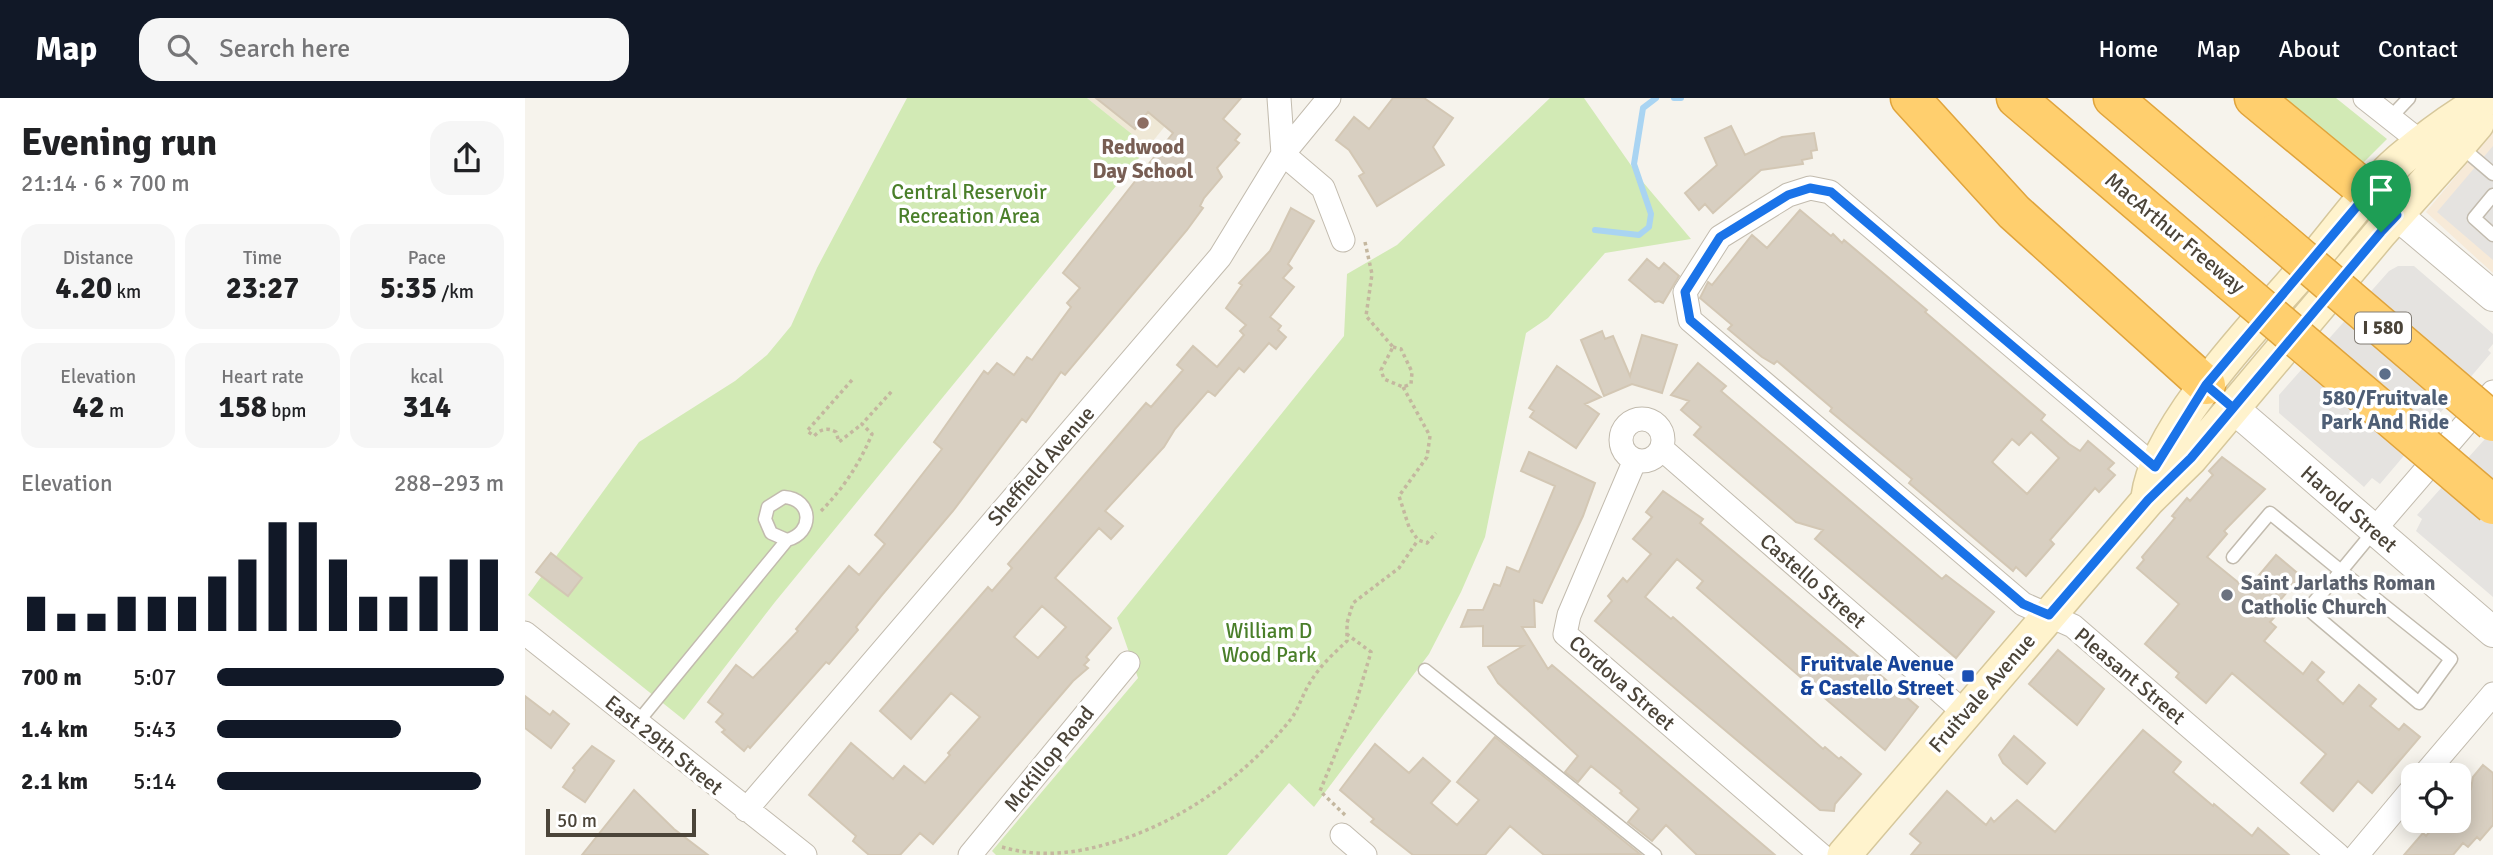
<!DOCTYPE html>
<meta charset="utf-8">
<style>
:root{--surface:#fff;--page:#f6f6f6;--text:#202124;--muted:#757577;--accent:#111827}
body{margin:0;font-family:Signika,sans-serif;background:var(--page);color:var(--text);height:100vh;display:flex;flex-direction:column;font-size:26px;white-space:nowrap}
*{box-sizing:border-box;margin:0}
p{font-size:23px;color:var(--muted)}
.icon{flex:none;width:38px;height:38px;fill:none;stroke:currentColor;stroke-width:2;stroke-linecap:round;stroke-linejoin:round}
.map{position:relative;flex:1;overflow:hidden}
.details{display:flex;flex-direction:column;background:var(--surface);width:525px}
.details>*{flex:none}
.controls{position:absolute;left:1876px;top:665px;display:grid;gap:14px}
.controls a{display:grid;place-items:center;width:70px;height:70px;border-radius:14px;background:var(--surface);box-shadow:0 4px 18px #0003;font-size:35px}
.scale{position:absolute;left:21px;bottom:18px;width:150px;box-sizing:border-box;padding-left:7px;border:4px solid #4b4439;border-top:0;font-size:19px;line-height:24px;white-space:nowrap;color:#4b4439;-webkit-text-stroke:5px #fff;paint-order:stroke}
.pin{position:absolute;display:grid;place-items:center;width:60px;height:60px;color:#fff;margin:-72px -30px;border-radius:50% 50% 50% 0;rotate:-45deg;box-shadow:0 0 7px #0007}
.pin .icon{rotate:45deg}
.round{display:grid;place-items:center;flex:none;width:74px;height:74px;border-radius:21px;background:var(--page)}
.summary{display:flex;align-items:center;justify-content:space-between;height:119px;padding:0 21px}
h1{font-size:38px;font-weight:700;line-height:52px}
.figures{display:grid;grid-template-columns:repeat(3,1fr);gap:10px;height:119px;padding:7px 21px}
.figures div{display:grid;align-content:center;border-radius:18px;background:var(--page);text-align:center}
.figures b{font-size:30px;font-weight:700}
.figures small{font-size:19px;font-weight:400}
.figures p{font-size:19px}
.chart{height:196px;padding:14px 21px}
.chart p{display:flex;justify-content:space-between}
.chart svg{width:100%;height:126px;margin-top:7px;stroke:var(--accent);stroke-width:6}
ul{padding:0 21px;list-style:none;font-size:23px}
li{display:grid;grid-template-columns:112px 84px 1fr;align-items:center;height:52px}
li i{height:18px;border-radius:9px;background:var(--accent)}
header{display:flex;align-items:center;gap:42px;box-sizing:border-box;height:98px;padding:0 35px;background:var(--accent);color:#fff}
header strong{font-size:33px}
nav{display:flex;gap:38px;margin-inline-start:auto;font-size:24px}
.search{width:490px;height:63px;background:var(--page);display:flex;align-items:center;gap:18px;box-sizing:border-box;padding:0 24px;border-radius:21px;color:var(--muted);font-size:26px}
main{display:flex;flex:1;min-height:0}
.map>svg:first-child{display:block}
.commercial{fill:#f7ead8}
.education{fill:#efe8d6}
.green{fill:#d2eab5}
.parking{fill:#e5e3e0}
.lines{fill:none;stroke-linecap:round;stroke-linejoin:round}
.stream{stroke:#a9d4f2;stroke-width:6}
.building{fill:#d8cfc1;stroke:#d3c7b4;stroke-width:2;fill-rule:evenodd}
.service-casing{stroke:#c2bbae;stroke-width:15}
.minor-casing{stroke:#c2bbae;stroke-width:25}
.tertiary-casing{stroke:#c2bbae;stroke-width:32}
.secondary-casing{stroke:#d6c79b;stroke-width:36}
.motorway-casing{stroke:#e0a43c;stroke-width:41}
.path{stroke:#c4b79f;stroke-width:3.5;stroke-dasharray:3.5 3.5;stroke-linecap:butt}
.service{stroke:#fff;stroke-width:12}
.minor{stroke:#fff;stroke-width:23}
.tertiary{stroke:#fff;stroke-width:30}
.secondary{stroke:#fff3cd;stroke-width:33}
.motorway{stroke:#ffcf6e;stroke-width:38}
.motorway-bridge-casing{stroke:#e0a43c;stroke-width:41;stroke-linecap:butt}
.motorway-bridge{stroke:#ffcf6e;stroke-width:38}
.route-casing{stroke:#fff;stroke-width:14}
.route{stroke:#1a73e8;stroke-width:9}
.education-dot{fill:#8d6e63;stroke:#fff;stroke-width:2.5}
.service-dot{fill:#5c6f8a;stroke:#fff;stroke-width:2.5}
.worship-dot{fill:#6b7280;stroke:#fff;stroke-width:2.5}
.transit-dot{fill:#1a4fb4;stroke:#fff;stroke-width:2.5}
.labels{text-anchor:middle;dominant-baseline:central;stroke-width:7;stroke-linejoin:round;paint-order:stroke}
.shield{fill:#fff;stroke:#817c74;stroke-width:2}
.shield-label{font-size:19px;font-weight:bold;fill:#4b4439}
.education-label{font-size:21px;font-weight:bold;fill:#785e54;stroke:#fff}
.park-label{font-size:21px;fill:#4a7f2a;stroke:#fff}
.street-label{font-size:21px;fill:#4b4439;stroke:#fff}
.service-label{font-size:21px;font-weight:bold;fill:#4e5e75;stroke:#fff}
.worship-label{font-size:21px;font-weight:bold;fill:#5b616d;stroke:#fff;text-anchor:start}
.transit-label{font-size:21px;font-weight:bold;fill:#164399;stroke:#fff;text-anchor:end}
</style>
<header>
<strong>Map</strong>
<div class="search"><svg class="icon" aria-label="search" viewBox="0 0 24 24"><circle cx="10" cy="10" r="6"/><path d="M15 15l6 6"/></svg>Search here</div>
<nav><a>Home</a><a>Map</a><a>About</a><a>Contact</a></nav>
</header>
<main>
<section class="details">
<div class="summary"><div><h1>Evening run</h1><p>21:14 · 6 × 700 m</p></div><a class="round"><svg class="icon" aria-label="share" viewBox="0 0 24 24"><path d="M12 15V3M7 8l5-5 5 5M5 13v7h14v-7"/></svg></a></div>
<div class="figures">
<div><p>Distance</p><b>4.20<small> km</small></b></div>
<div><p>Time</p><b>23:27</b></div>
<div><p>Pace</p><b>5:35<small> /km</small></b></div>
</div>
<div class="figures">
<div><p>Elevation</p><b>42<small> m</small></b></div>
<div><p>Heart rate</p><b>158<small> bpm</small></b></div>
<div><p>kcal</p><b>314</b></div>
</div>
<div class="chart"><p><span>Elevation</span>288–293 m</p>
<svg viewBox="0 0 160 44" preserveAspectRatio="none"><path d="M5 44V32M15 44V38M25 44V38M35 44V32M45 44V32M55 44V32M65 44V25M75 44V19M85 44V6M95 44V6M105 44V19M115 44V32M125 44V32M135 44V25M145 44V19M155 44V19"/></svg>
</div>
<ul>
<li><b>700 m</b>5:07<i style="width:100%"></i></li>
<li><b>1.4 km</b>5:43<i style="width:64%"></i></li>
<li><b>2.1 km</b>5:14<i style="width:92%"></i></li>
</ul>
</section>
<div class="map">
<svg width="1968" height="757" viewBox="0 0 1968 757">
<rect width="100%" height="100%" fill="#f6f3ec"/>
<!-- commercial -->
<path class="commercial" d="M 1968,34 L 1968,175 L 1901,114 Z"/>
<!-- education -->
<path class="education" d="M 562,0 L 663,0 L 623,49 Z"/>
<!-- green -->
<path class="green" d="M 382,0 L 562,0 L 623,49 L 250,504 L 159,622 L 3,497 L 114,344 L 210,283 L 242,257 L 266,228 L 292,170 Z
M 1025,0 L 1059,0 L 1117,83 L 1166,141 L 1080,155 L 1023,220 L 1001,235 L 960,439 L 936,494 L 904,556 L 789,709 L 764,685 L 702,757 L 471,757 L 467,753 L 613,580 L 592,520 L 819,238 L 822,176 L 872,147 Z
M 1760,0 L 1811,0 L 1862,41 L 1838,65 Z"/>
<!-- parking -->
<path class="parking" d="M 1968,48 L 1968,162 L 1912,114 Z
M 1873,168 L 1889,168 L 1968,236 L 1968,246 L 1963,252 L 1966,255 L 1855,386 L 1847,380 L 1839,389 L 1754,315 L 1754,297 L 1864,173 Z
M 1968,332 L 1968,499 L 1891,433 L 1897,421 L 1892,417 Z"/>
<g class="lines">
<!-- stream -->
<path class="stream" d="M 1149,0 L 1156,0
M 1070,132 L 1114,137 L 1124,129 L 1126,116 L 1109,66 L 1118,10 L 1131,0"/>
</g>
<!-- building -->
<path class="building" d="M 571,0 L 716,0 L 698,21 L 715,36 L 710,42 L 714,45 L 692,70 L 697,79 L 679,100 L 675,108 L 678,110 L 662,132 L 540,277 L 536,274 L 501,324 L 497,321 L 428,413 L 357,497 L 331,529 L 333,532 L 304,566 L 301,564 L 225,650 L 223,648 L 219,653 L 197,634 L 200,632 L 191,624 L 198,616 L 183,604 L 211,567 L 228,580 L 273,533 L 271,531 L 324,468 L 334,477 L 360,446 L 350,437 L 417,351 L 409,344 L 459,273 L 463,276 L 472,265 L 489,277 L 502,259 L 507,262 L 546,209 L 542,205 L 555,190 L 538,175 L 648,35 L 623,14 L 610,31 Z
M 868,0 L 899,0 L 928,20 L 908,49 L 919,67 L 852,108 L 834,78 L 839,75 L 824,52 L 811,42 L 829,19 L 844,31 Z
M 1206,28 L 1220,57 L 1257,39 L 1289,35 L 1292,52 L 1286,53 L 1287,60 L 1277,62 L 1278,66 L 1236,72 L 1188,115 L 1180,106 L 1174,112 L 1160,95 L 1192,67 L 1180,40 Z
M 766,110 L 789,123 L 763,166 L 767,170 L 758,180 L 769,189 L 745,219 L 756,228 L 753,232 L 761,239 L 751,251 L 744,245 L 719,274 L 714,270 L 690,298 L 683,293 L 650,331 L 639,349 L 580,413 L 598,428 L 586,441 L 574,430 L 530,480 L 586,530 L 561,559 L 564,562 L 559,567 L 563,570 L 548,583 L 408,746 L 395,735 L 375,757 L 344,757 L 328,743 L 331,738 L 284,697 L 326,645 L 368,681 L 379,668 L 400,685 L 425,657 L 423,655 L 455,619 L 426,595 L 386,641 L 355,613 L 463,489 L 467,493 L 487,470 L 483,466 L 621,305 L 626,309 L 658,272 L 652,267 L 668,248 L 692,269 L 719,237 L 715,233 L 721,227 L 701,210 L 717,187 L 714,185 L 745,153 ZM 517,508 L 541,529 L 513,560 L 489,539 Z
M 1275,112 L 1306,138 L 1308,136 L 1317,145 L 1319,142 L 1402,212 L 1400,214 L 1520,317 L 1516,322 L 1544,346 L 1555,353 L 1563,343 L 1589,365 L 1583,371 L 1590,377 L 1574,394 L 1570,390 L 1545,419 L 1525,442 L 1529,446 L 1501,478 L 1491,469 L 1488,473 L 1384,385 L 1387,381 L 1305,313 L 1307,310 L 1252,263 L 1249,266 L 1237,259 L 1215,241 L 1203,231 L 1207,227 L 1175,200 L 1183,184 L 1187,187 L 1227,137 L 1242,150 ZM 1506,334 L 1534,360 L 1502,396 L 1467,364 L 1487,341 L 1494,347 Z
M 1122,161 L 1134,171 L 1139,165 L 1154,178 L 1138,205 L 1134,203 L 1130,204 L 1104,182 Z
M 1077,233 L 1080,241 L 1088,238 L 1105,278 L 1117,237 L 1152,247 L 1137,295 L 1107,286 L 1079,298 L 1056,242 Z
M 1173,265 L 1201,288 L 1196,293 L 1417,481 L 1421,477 L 1469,514 L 1431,560 L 1290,441 L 1298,432 L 1271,424 L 1169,337 L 1176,329 L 1156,312 L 1164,303 L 1146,297 Z
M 1032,268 L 1076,299 L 1060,306 L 1074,316 L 1051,350 L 1005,319 L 1009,313 L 1004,310 Z
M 1004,354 L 1070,385 L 1058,418 L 1017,505 L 1009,502 L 1010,529 L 997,529 L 1023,571 L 1027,567 L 1250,757 L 1172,757 L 1141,727 L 1127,743 L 1103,724 L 1114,711 L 1095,695 L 1097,693 L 1066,668 L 1053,684 L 1040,674 L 1053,658 L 973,585 L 963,569 L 998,548 L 958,548 L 958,528 L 936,529 L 943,512 L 958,512 L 969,486 L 975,488 L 982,469 L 994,474 L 1030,388 L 996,373 Z
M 1697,359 L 1740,391 L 1699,433 L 1702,436 L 1682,459 L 1714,485 L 1717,481 L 1725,488 L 1751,457 L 1776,478 L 1750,508 L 1755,513 L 1745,524 L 1751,529 L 1739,543 L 1778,576 L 1787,564 L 1799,574 L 1792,582 L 1818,606 L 1834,587 L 1851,601 L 1845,608 L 1874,632 L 1879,626 L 1895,639 L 1847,695 L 1833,683 L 1808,713 L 1776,685 L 1801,656 L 1707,575 L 1681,605 L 1651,579 L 1654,575 L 1620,546 L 1654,506 L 1612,470 L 1619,462 L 1617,459 L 1650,420 L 1647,418 L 1662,400 L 1665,403 L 1688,377 L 1684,373 Z
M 1138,393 L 1178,421 L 1175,425 L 1393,609 L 1360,652 L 1172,490 L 1178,483 L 1152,461 L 1120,499 L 1146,521 L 1148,519 L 1298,651 L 1300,649 L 1314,661 L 1316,659 L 1336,676 L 1310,706 L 1309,713 L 1295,712 L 1070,523 L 1087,503 L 1083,498 L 1098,480 L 1102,484 L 1126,456 L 1108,441 L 1127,419 L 1121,414 Z
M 26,455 L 57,480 L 43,498 L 11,474 Z
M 1533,552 L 1579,591 L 1552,627 L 1504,586 Z
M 0,598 L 25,617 L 28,613 L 44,626 L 26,650 L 0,630 Z
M 1618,632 L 1656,664 L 1648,674 L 1688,708 L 1689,706 L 1727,738 L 1733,730 L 1764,757 L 1386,757 L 1396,745 L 1385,736 L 1422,693 L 1461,727 L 1466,720 L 1469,724 L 1492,702 L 1530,734 Z
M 1489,638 L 1520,665 L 1502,686 L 1478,665 L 1474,657 Z
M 970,639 L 1115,756 L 1019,757 L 985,728 L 960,757 L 888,757 L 846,724 L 849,721 L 815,692 L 850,646 L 884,675 L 898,660 L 925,683 L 906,705 L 932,727 L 954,702 L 932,684 Z
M 67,648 L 89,663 L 60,704 L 38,689 L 50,672 L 48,670 Z
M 1958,667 L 1968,675 L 1968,727 L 1955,742 L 1952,739 L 1943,749 L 1938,745 L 1928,757 L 1879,757 L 1898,735 L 1901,738 L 1914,723 L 1934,723 L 1934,706 L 1946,691 L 1948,679 Z
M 109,692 L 149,731 L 183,757 L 57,757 Z"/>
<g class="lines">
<!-- service casing -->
<g class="service-casing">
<path id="service" d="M 1865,20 L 1884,0
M 1934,47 L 1968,76
M 1968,97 L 1949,120 L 1968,137
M 1708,459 L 1745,415 L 1816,473 L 1849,433
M 1816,473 L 1926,561 L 1894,605 L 1783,511 Z
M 900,572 L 1130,757
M 112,625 L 262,442 C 289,435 288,401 259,399 L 243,409 L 240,421 L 246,435 L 262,442"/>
</g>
<!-- minor casing -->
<g class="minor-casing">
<path id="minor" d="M 804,0 L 758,56 L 798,90 L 818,142
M 1840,0 L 1897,45
M1096 342a21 21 0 1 1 42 0a21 21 0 1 1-42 0Z
M 1137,351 L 1440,615
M 1110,362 L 1044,517 L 1040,536 L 1296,757
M 1630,369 L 1305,94 L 1285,90 L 1263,97 L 1195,139 L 1160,194 L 1165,222 L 1498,506 L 1548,528 L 1813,757
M 1849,432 L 1968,294
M 0,535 L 280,757
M 1899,677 L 1968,596
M 221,712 L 695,159 L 758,56 L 754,0
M 817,737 L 840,757
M 445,757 L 603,565
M 1832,757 L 1888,690"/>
</g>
<!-- tertiary casing -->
<g class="tertiary-casing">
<path id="tertiary" d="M 1872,117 L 1968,198
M 1708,310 L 1968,534"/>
</g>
<!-- secondary casing -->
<g class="secondary-casing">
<path id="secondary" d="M 1623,399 C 1632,326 1742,215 1791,158 C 1818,126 1843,90 1875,62 C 1902,39 1930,18 1961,1
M 1319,757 L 1623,402 L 1666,360 L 1856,134 L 1934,47 L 1952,26 L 1961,0"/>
</g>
<!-- motorway casing -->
<g class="motorway-casing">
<path id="motorway" d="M 1385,0 L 1489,114 L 1681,287
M 1491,0 L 1705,183
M 1588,0 L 1748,136
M 1729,0 L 1844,95"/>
</g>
<!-- path -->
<path class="path" d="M 840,144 L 847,176 L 841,218 L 868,249
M 868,249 L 876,251 L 887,274 L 886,286 L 878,289 L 859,281 L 856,272 Z
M 327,282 L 282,333 L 289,338 C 296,331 302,329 311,334 L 314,344 L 337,326
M 878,289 L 905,338 L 902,359 L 874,398 L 884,429 L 893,442 L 902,445 L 911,435
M 296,413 C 318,391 335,365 347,336 L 337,326 L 367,293
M 820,717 L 795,693 L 830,608 L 846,554 L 823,537
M 477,749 C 504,757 534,757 562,751 C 642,734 715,685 766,621 C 774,610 778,595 786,583 C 795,568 809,555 822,543 L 822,525 L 828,505 L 874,470 L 893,442"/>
<!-- service -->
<use href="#service" class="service"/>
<!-- minor -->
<use href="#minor" class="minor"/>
<!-- tertiary -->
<use href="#tertiary" class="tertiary"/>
<!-- secondary -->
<use href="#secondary" class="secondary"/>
<!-- motorway -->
<use href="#motorway" class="motorway"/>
<!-- motorway-bridge casing -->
<g class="motorway-bridge-casing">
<path id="motorway-bridge" d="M 1748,136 L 1968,324
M 1705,183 L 1968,407"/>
</g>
<!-- motorway-bridge -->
<use href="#motorway-bridge" class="motorway-bridge"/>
</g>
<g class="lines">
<!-- route casing -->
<g class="route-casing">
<path id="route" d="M 1856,134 L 1708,310 L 1681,287 L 1630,369 L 1306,94 L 1285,90 L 1263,97 L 1195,139 L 1160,194 L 1165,222 L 1498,506 L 1524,517 L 1623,402 L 1666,360 L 1708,310 L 1681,287 L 1844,94 L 1872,117 L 1856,134"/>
</g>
<!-- route -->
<use href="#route" class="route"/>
</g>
<!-- markers -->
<circle class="education-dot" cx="618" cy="25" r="7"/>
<circle class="service-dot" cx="1860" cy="276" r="7"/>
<circle class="worship-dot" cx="1702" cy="497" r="7"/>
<rect class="transit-dot" x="1436" y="571" width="14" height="14" rx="3.5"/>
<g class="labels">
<!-- shield labels -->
<rect class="shield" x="1830" y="214.5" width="56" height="31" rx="5"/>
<g class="shield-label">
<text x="1858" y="230">I 580</text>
</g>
<!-- education labels -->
<g class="education-label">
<text x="618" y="49">Redwood<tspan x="618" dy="24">Day School</tspan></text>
</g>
<!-- park labels -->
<g class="park-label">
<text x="444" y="94">Central Reservoir<tspan x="444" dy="24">Recreation Area</tspan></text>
<text x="744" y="533">William D<tspan x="744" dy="24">Wood Park</tspan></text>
</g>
<!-- street labels -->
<g class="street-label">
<text transform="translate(1650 135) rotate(40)">MacArthur Freeway</text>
<text transform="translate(516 368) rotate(-49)">Sheffield Avenue</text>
<text transform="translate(1824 411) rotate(41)">Harold Street</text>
<text transform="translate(1288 483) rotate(41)">Castello Street</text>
<text transform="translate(1605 578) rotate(40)">Pleasant Street</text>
<text transform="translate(1097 585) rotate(41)">Cordova Street</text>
<text transform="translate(1457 595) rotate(-49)">Fruitvale Avenue</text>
<text transform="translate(139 647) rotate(39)">East 29th Street</text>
<text transform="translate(524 661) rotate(-51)">McKillop Road</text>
</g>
<!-- service labels -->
<g class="service-label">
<text x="1860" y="300">580/Fruitvale<tspan x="1860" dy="24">Park And Ride</tspan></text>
</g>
<!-- worship labels -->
<g class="worship-label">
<text x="1716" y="485">Saint Jarlaths Roman<tspan x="1716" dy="24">Catholic Church</tspan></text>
</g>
<!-- transit labels -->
<g class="transit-label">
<text x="1429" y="566">Fruitvale Avenue<tspan x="1429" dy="24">&amp; Castello Street</tspan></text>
</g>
</g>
</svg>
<div class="controls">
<a><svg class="icon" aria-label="locate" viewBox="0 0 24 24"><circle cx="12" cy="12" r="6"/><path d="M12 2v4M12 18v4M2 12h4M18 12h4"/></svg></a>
</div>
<div class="scale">50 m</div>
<div class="pin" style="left:1856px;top:134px;background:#1e9e55"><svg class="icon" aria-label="arrive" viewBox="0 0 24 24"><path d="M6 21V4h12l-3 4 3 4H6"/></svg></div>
</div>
</main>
